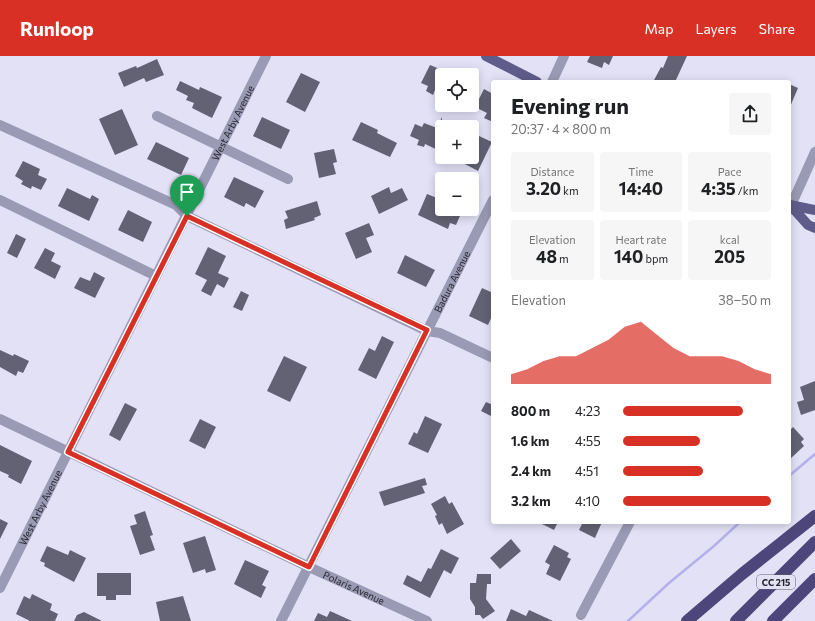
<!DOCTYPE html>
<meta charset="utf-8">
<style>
:root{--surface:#fff;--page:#f6f6f6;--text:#202124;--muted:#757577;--accent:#d93025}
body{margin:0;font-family:Commissioner,sans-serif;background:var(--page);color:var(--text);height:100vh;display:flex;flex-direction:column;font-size:15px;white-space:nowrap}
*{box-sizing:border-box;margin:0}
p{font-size:13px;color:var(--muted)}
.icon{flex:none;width:22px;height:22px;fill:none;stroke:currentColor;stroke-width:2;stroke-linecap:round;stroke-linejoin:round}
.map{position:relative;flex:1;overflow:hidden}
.sheet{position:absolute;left:491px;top:24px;width:300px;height:444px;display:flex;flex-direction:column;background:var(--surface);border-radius:4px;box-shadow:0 2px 10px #0003}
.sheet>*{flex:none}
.controls{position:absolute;left:435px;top:12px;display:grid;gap:8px}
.controls a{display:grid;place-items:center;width:44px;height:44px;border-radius:4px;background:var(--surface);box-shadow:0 2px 10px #0003;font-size:20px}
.pin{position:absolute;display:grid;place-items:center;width:34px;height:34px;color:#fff;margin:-41px -17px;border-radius:50% 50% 50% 0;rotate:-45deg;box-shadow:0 0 4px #0007}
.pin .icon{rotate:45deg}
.round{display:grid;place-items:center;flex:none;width:42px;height:42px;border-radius:4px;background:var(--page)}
.headline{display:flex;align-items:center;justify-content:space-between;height:68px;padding:0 20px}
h1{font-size:22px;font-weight:700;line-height:30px}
.figures{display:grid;grid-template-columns:repeat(3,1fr);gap:6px;height:68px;padding:4px 20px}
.figures div{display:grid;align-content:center;border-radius:4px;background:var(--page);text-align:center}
.figures b{font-size:17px;font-weight:700}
.figures small{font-size:11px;font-weight:400}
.figures p{font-size:11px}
.chart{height:112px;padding:8px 20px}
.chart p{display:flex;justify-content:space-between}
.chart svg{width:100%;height:72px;margin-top:4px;fill:var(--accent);opacity:.7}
ul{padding:0 20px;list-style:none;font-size:13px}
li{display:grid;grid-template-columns:64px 48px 1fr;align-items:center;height:30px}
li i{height:10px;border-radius:5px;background:var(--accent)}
header{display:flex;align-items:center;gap:24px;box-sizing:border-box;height:56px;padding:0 20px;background:var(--accent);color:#fff}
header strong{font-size:19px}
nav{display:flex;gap:22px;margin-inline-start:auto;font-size:14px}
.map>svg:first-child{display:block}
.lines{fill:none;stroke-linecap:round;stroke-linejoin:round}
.stream{stroke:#b5b0ec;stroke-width:2.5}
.building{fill:#636274}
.minor{stroke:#9b9ab4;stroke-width:10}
.major{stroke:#605c8a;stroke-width:10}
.highway{stroke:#4c467a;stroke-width:12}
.route-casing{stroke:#fff;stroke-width:8}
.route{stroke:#d93025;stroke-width:5}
.labels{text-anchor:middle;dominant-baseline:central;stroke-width:4;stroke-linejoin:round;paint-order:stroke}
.shield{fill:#e2e1f6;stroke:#5e5d69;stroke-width:1}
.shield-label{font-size:9px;font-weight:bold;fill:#26252d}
.street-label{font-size:10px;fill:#26252d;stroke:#e2e1f6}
</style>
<header>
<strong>Runloop</strong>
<nav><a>Map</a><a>Layers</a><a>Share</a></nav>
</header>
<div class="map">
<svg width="815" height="565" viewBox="0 0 815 565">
<rect width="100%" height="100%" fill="#e2e1f6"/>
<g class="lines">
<!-- stream -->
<path class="stream" d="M 789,420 L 815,398
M 628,565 L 669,527 L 714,490 L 740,466"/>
</g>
<!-- building -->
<path class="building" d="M 590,0 L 613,0 L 609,9 L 604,6 L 602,12 L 587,6 Z
M 668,0 L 687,0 L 675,26 L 653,26 L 661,11 L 663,12 Z
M 157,3 L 164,19 L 146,26 L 144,22 L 124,31 L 118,17 L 136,10 L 137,12 Z
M 430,9 L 442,14 L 442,37 L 435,34 L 433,39 L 426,35 L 428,30 L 421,27 Z
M 301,17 L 320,26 L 305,56 L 286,46 Z
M 180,25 L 199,34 L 200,31 L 222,41 L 212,62 L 192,52 L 194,47 L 186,44 L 188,40 L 176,34 Z
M 789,28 L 798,32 L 789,53 Z
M 484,33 L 493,38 L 493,66 L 484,62 L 487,57 L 475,51 Z
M 122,53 L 138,89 L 115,99 L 99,63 Z
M 262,61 L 290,74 L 281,93 L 253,80 Z
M 442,61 L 442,96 L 425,88 L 424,91 L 417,89 L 419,84 L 410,80 L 415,68 L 422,71 L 424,67 L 437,72 Z
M 361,66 L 378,74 L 377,77 L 397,87 L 390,101 L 352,84 Z
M 479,80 L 492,86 L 478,115 L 463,107 L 466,101 L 472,101 L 472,94 Z
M 156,86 L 189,102 L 181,119 L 147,103 Z
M 334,93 L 337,106 L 333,107 L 336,118 L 319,122 L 314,97 Z
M 23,105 L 40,113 L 38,119 L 47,123 L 41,134 L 32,130 L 31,133 L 21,128 L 23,125 L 15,120 Z
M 234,121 L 264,135 L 255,152 L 246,147 L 244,151 L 224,141 Z
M 389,131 L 391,137 L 402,132 L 408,144 L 379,158 L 371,140 Z
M 67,132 L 90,143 L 92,139 L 99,143 L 89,165 L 58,150 Z
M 427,138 L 442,144 L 442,153 L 463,153 L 456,169 L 450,167 L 448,173 L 418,159 Z
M 317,145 L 321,159 L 314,162 L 315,164 L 286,173 L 284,164 L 288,162 L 285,155 Z
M 128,154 L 152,166 L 143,186 L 118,174 Z
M 369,167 L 374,179 L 366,182 L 372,196 L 356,203 L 345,177 Z
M 16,178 L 26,183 L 17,202 L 7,197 Z
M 208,191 L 226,200 L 218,217 L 229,222 L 224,232 L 217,228 L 211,240 L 201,235 L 207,224 L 195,218 Z
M 45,192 L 55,197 L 51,205 L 61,210 L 55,223 L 34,212 Z
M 405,199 L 435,214 L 426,231 L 397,217 Z
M 94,216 L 105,222 L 95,242 L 74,232 L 80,221 L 90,225 Z
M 482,232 L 493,237 L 493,258 L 488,269 L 469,260 Z
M 241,235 L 249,239 L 242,255 L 233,251 Z
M 382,280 L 394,286 L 376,323 L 358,314 L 369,292 L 375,295 Z
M 0,294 L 13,300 L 14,298 L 29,305 L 23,317 L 18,315 L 16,320 L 0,311 Z
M 284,300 L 307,311 L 290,346 L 267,335 Z
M 815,325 L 815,354 L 801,359 L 797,346 L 804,344 L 800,331 Z
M 486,346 L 493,349 L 493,361 L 481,355 Z
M 125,347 L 137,353 L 120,385 L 109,379 Z
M 425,360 L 442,368 L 428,397 L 408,388 L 414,376 L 417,378 Z
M 200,363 L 216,371 L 205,393 L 189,385 Z
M 793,371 L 804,383 L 801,386 L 804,390 L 789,404 L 789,375 Z
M 0,389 L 32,405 L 21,428 L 8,421 L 9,419 L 0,415 Z
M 425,422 L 427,429 L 422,430 L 425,437 L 384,450 L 379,436 Z
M 445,440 L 449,448 L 452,446 L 464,468 L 447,478 L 442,467 L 439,469 L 435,460 L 437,459 L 431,448 Z
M 145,455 L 153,479 L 150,480 L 155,494 L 140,499 L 130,470 L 137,468 L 134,459 Z
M 0,463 L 8,467 L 0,483 Z
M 538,466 L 558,466 L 554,474 Z
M 583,466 L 602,466 L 595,482 L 579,474 Z
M 205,480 L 216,514 L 206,517 L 205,513 L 193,517 L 183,487 Z
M 511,483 L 521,495 L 500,513 L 490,502 Z
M 554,489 L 569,497 L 567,501 L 571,503 L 560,525 L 546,518 L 550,509 L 545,506 Z
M 47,490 L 68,499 L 70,494 L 86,502 L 74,526 L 44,510 L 45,507 L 40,505 Z
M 441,493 L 459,502 L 451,518 L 444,514 L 430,542 L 403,528 L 407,519 L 421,526 L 428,512 L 431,513 Z
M 245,504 L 269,515 L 262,529 L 266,531 L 261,542 L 234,528 Z
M 97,517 L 131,517 L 131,539 L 116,539 L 116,544 L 106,544 L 106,540 L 97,540 Z
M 477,518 L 491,518 L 491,528 L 487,528 L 486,543 L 495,555 L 483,563 L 480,559 L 475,559 L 475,551 L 470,543 L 470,527 L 476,527 Z
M 32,538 L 52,548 L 50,554 L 58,558 L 55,565 L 30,565 L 16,558 L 24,540 L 30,543 Z
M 183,540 L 191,565 L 160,565 L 156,546 Z
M 511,553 L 526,560 L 529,554 L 553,565 L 506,565 Z
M 330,555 L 352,565 L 314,565 L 318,557 L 327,561 Z
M 84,556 L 102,565 L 74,565 L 77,559 Z"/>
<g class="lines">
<!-- minor -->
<g class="minor">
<path d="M 552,26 L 564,0"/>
<path d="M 157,60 L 288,123"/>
<path d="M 0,69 L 176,149 L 187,160 L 427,275 L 440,277 L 493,302"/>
<path d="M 0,144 L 156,220"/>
<path d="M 789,154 L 815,96"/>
<path id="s1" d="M 0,363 L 309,511 L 427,565"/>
<path id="s2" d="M 0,532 L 266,0"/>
<path d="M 581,559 L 630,466"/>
<path id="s3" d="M 281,565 L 493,144"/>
</g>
<!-- major -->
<path class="major" d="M 486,0 L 537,26
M 790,149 L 815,154
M 791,150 L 808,169 L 815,172"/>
<!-- highway -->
<path class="highway" d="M 687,565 L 742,518 L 815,460
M 736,565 L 815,486
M 773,565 L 815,523"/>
</g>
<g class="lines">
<!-- route casing -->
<g class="route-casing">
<path id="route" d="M 187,160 L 427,274 L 309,511 L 68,396 Z"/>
</g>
<!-- route -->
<use href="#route" class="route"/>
</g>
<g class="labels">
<!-- shield labels -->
<rect class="shield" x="757" y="519" width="38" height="14" rx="3"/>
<g class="shield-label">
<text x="776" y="526">CC 215</text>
</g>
<!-- street labels -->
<g class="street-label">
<text stroke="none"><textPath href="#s2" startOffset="520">West Arby Avenue</textPath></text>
<text stroke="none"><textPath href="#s3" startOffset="380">Badura Avenue</textPath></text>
<text stroke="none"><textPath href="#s2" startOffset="90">West Arby Avenue</textPath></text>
<text stroke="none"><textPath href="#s1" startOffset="392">Polaris Avenue</textPath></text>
</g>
</g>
</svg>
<div class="controls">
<a><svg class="icon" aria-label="locate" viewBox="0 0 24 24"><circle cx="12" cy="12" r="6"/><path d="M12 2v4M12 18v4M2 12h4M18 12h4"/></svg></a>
<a>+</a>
<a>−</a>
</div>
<div class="pin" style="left:187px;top:160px;background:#1e9e55"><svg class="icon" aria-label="arrive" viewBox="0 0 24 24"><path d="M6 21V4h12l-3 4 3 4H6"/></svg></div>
<section class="sheet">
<div class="headline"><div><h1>Evening run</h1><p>20:37 · 4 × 800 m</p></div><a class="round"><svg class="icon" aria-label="share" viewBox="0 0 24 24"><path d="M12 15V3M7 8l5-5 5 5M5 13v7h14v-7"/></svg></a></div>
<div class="figures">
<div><p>Distance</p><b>3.20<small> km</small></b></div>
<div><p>Time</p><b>14:40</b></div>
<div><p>Pace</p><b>4:35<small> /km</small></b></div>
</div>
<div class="figures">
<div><p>Elevation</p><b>48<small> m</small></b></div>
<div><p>Heart rate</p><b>140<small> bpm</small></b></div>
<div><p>kcal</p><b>205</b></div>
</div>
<div class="chart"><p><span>Elevation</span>38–50 m</p>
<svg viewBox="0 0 160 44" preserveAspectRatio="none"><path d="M0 44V38L10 35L20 30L30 27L40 27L50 22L60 17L70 9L80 6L90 14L100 22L110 27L120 27L130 27L140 30L150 35L160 38V44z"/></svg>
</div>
<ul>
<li><b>800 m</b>4:23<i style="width:81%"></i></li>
<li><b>1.6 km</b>4:55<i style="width:52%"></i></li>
<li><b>2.4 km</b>4:51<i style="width:54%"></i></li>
<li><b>3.2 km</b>4:10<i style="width:100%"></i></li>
</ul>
</section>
</div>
